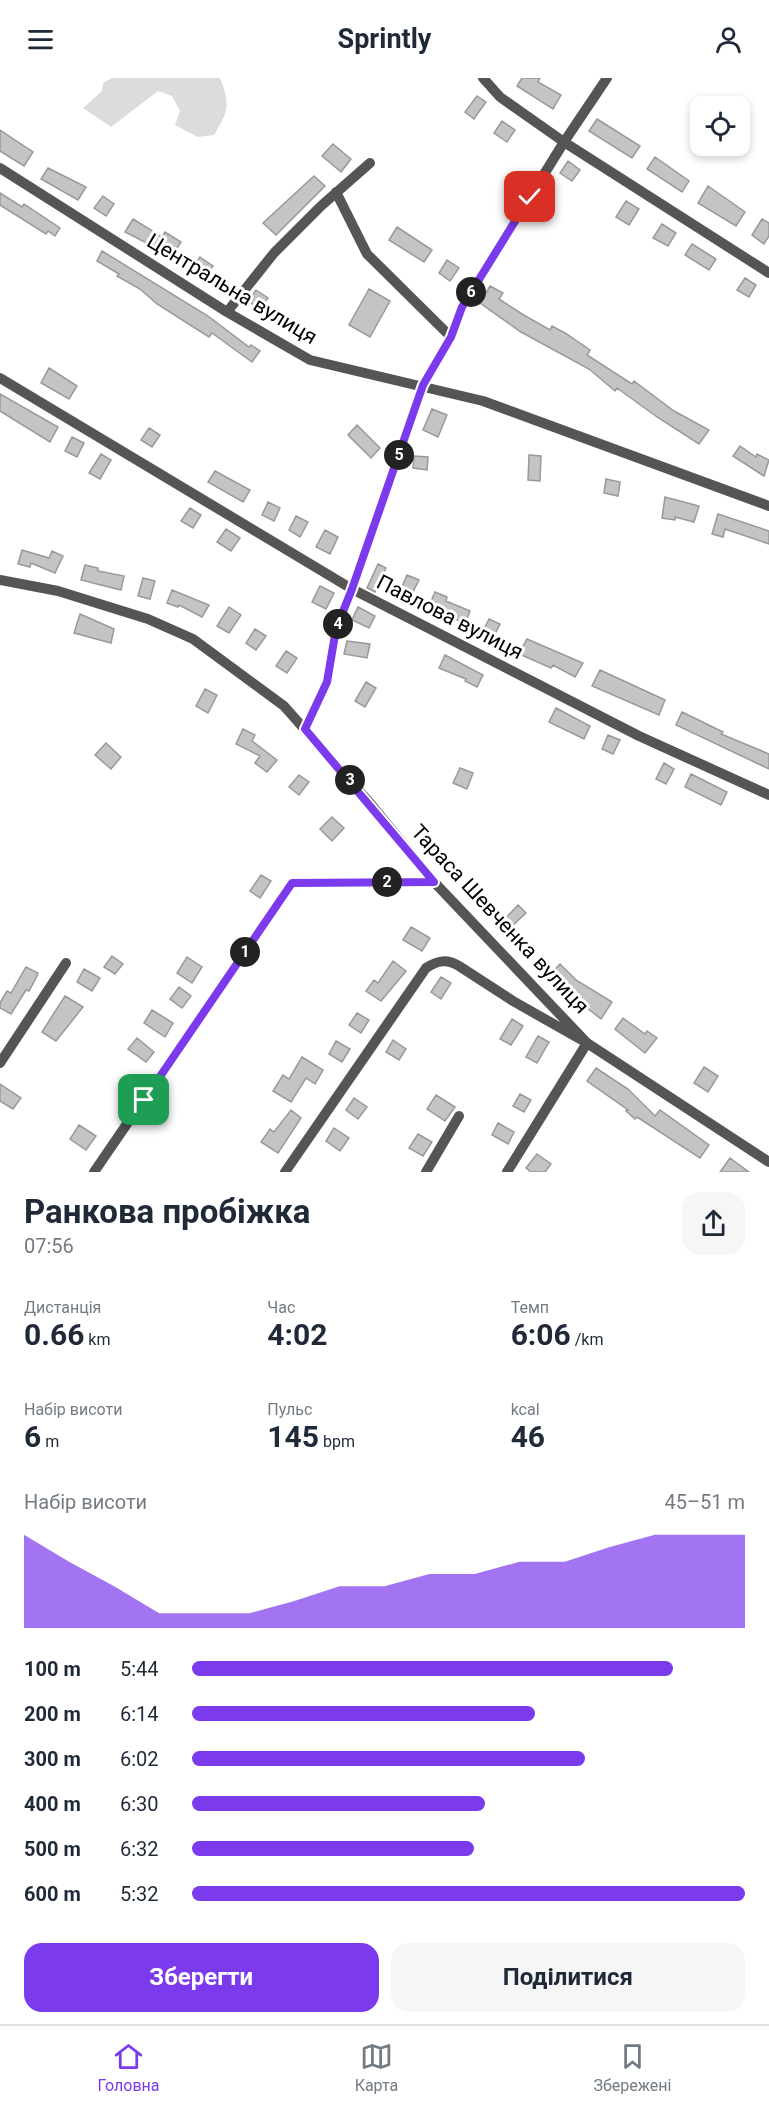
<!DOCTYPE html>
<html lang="uk">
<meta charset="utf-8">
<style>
:root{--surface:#fff;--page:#f6f6f7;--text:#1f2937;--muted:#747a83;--line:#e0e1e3;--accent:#7c3aed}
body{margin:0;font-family:Roboto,sans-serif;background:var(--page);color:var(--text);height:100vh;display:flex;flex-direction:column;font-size:22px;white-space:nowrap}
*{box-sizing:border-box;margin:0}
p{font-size:20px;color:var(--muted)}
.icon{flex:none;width:33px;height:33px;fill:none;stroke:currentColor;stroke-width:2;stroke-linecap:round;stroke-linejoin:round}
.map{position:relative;height:1094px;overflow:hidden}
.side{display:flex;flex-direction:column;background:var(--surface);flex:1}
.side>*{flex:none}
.fabs{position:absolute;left:690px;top:18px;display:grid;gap:12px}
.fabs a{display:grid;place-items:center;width:60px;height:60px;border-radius:12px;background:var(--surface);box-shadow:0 3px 9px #0003;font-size:30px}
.pin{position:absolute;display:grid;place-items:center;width:51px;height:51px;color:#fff;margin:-26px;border-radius:12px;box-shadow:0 3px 9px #0006}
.km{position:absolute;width:30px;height:30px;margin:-15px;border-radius:50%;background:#222;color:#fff;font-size:16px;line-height:30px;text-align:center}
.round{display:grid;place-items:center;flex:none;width:63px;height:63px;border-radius:18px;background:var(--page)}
.head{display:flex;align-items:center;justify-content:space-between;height:102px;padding:0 24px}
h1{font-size:33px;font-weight:700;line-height:45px}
.stats{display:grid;grid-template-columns:repeat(3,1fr);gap:9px;height:102px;padding:6px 24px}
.stats div{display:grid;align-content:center}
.stats b{font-size:30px;font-weight:700}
.stats small{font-size:16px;font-weight:400}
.stats p{font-size:16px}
.chart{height:168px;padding:12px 24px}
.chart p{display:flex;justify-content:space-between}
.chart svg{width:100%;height:108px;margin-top:6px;fill:var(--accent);opacity:.7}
.cta{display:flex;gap:12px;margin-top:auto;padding:12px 24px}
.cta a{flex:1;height:69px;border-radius:18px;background:var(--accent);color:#fff;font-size:24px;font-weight:700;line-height:69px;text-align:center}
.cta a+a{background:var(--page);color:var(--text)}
ul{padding:0 24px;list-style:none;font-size:20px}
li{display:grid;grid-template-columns:96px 72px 1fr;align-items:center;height:45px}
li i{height:15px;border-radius:8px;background:var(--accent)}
header{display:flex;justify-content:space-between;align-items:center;height:78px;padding:0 24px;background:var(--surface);font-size:27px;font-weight:700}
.menu{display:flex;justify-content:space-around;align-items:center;height:84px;border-top:2px solid var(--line);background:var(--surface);font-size:16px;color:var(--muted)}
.menu a{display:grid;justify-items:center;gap:3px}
.menu .current{color:var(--accent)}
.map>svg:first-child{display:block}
.green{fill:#dcdcdc}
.building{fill:#c4c4c4;stroke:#999;stroke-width:1.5}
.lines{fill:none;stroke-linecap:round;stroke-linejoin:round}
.street{stroke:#555;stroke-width:10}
.route-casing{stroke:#fff;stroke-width:12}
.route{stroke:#7c3aed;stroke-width:8}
.labels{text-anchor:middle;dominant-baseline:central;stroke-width:6;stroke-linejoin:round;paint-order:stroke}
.street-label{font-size:21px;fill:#000;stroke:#fff}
</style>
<header><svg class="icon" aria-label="menu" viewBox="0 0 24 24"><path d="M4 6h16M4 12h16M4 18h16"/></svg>Sprintly<svg class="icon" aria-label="person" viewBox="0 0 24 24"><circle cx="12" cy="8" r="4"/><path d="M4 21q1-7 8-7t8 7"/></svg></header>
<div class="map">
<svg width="769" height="1094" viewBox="0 0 769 1094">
<rect width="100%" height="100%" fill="#fff"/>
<!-- green -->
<path class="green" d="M 112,0 L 220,0 C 231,27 228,34 214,57 L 198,59 L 175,47 L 180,33 L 172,18 L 158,13 L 111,49 L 83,30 L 102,13 L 103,5 Z"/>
<!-- building -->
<path class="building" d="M 522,0 L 540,0 L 538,4 L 561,17 L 553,31 L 517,8 Z
M 477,18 L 486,24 L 474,41 L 465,34 Z
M 597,41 L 640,68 L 632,80 L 589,53 Z
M 502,43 L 515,52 L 507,64 L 494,55 Z
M 0,52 L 33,74 L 24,88 L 0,73 Z
M 333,66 L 351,81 L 341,94 L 322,78 Z
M 655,79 L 689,103 L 682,114 L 647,91 Z
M 568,83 L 580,92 L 572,103 L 560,95 Z
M 48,90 L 86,109 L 78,122 L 41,101 Z
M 314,98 L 325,108 L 276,157 L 263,145 Z
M 708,108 L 745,134 L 736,148 L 698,125 Z
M 0,115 L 22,129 L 24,126 L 60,150 L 55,158 L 48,153 L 46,156 L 0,127 Z
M 103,118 L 114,126 L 106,138 L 94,130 Z
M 626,123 L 639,131 L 629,147 L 616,139 Z
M 133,141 L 162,159 L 165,154 L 181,164 L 172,178 L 125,154 Z
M 762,141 L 769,145 L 769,158 L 764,166 L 752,157 Z
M 662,146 L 676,155 L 668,168 L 653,160 Z
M 397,149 L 432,172 L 424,184 L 389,162 Z
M 692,166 L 716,181 L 709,192 L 685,177 Z
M 102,173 L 208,238 L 249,269 L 251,267 L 260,273 L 252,284 L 212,255 L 209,259 L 157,226 L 140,211 L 117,198 L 119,196 L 97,183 Z
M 200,179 L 213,188 L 204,200 L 191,191 Z
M 447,182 L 459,190 L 450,203 L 439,195 Z
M 745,200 L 756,207 L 749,219 L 737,212 Z
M 490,208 L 503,215 L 499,221 L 522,236 L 550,252 L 552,248 L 565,255 L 590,272 L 587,277 L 632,306 L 634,303 L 674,333 L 709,352 L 699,366 L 657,339 L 617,310 L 615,313 L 589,291 L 521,254 L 480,225 Z
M 369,211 L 390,223 L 370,259 L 349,247 Z
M 256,212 L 268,220 L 260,231 L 248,223 Z
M 49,290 L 77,308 L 69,321 L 41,305 Z
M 0,316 L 58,349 L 50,364 L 0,333 Z
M 432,331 L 447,337 L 438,359 L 423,352 Z
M 357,347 L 380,370 L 371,380 L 348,357 Z
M 149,350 L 160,357 L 152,369 L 141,362 Z
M 72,359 L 84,365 L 77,379 L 65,373 Z
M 740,368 L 756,379 L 757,376 L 769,382 L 764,398 L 733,378 Z
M 101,376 L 111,382 L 100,401 L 89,395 Z
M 529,377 L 541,378 L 540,403 L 528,402 Z
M 414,378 L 428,379 L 427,392 L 413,390 Z
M 215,393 L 250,412 L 243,424 L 208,404 Z
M 606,401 L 620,404 L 618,418 L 604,415 Z
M 665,419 L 699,428 L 694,444 L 675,439 L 675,442 L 662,440 Z
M 268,424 L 280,430 L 274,443 L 262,437 Z
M 190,430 L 201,437 L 193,450 L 181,443 Z
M 718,436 L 769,453 L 769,466 L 725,451 L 723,459 L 712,456 Z
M 296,438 L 308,444 L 300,459 L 289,452 Z
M 226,451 L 240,460 L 231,473 L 217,464 Z
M 325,452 L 338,459 L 330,476 L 316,469 Z
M 22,472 L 49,480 L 52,473 L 63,478 L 55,495 L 31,485 L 30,489 L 18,486 Z
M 378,486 L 386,490 L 375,514 L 367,510 Z
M 85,487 L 98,490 L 98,493 L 124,498 L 121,512 L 81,502 Z
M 407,497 L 419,502 L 411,518 L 400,513 Z
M 143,500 L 155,503 L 150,521 L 138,518 Z
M 320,508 L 334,515 L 326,531 L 312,524 Z
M 172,512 L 209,527 L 202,539 L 179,527 L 178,529 L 167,525 Z
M 435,514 L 447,519 L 446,523 L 470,533 L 465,546 L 429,528 Z
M 229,529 L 241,537 L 229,555 L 217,548 Z
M 358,529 L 375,538 L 369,550 L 352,542 Z
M 80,536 L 114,551 L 111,565 L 74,555 Z
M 489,541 L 500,546 L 493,560 L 482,555 Z
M 255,551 L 266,558 L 256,572 L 246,565 Z
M 527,561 L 583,585 L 575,599 L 553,587 L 551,590 L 519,576 Z
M 347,563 L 370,566 L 367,580 L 344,576 Z
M 286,573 L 297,580 L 287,595 L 276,588 Z
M 445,577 L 483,597 L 477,609 L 465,603 L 466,601 L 439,590 Z
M 600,592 L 665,622 L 659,637 L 592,608 Z
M 366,604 L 376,610 L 365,629 L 355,623 Z
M 205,611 L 217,617 L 208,635 L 196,628 Z
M 556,630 L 590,648 L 584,661 L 549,644 Z
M 682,634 L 723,654 L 721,656 L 769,676 L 769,691 L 676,647 Z
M 243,651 L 255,657 L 252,663 L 277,682 L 267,694 L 255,685 L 260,678 L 236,666 Z
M 608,657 L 620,662 L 613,676 L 602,671 Z
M 106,665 L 121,679 L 111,691 L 95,677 Z
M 664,685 L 674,691 L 666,706 L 656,701 Z
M 460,690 L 473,695 L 467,711 L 453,705 Z
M 691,696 L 727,714 L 721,727 L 685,709 Z
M 299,697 L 309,704 L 299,717 L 289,709 Z
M 332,739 L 344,750 L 332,763 L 320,751 Z
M 261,797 L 271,803 L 260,820 L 250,813 Z
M 518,827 L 526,835 L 511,849 L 504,842 Z
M 411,849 L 430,860 L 422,873 L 403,862 Z
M 112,878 L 123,886 L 115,896 L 104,889 Z
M 187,879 L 202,889 L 192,905 L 177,895 Z
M 393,883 L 406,893 L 381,923 L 366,913 L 374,902 L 378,905 Z
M 560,886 L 576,902 L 612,924 L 601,941 L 548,899 Z
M 26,889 L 38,895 L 36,900 L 29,913 L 26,912 L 11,936 L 0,930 L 0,925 L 7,913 L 11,915 Z
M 84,891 L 100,900 L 92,913 L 77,904 Z
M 441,899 L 451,905 L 441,921 L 431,914 Z
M 179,909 L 191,918 L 182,930 L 170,921 Z
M 65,918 L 83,929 L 56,963 L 42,954 Z
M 152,932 L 173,945 L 165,959 L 144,945 Z
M 357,935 L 369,942 L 361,955 L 349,947 Z
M 623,940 L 645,956 L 647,953 L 657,960 L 645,975 L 615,951 Z
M 512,941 L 523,948 L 511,967 L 500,961 Z
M 538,958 L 549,964 L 537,985 L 526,979 Z
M 137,960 L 154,974 L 146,984 L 128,971 Z
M 393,962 L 406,971 L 399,982 L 386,974 Z
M 336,963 L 350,971 L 342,984 L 329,976 Z
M 302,979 L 323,992 L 315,1006 L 306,1000 L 291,1024 L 273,1013 L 283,997 L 289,1001 Z
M 704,989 L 718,998 L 708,1014 L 694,1005 Z
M 596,990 L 628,1011 L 655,1038 L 660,1032 L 709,1067 L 700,1080 L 637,1039 L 635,1041 L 626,1033 L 628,1032 L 587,1003 Z
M 0,1006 L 21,1020 L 13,1031 L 0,1023 Z
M 520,1016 L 531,1022 L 524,1034 L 513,1028 Z
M 436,1017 L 455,1029 L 445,1043 L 427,1031 Z
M 354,1020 L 367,1029 L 358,1041 L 346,1032 Z
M 291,1032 L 301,1040 L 278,1075 L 261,1064 L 270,1051 L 274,1054 Z
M 498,1045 L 514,1054 L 508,1066 L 492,1057 Z
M 79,1047 L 96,1058 L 86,1072 L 70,1061 Z
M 334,1050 L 349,1060 L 340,1073 L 326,1063 Z
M 418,1056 L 432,1064 L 423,1078 L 409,1070 Z
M 537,1076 L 551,1086 L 545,1094 L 531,1094 L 526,1090 Z
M 730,1080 L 749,1094 L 720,1094 Z"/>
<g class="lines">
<!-- street -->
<path class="street" d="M 483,0 L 500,19 L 564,64 L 769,195
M 0,90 L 227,234 L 310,282 L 483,323 L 769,428
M 336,114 L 367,176 L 451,259
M 227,234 L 274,175 L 321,128 L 370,85
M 0,300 L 352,511 L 639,658 L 769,717
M 0,502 L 58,513 L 148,541 L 193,561 L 284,628 L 369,724 L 434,804 L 587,965 L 769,1084
M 305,651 L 327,604 L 336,551 L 352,511 L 423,307 L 451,259 L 462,229 L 564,64 L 607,0
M 0,985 L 66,885
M 94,1094 L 292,805 L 434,804
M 285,1094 L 426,890 C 438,882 447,881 459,888 L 513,923 L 587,965 L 507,1094
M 426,1094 L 459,1038"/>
</g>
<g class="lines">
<!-- route casing -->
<g class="route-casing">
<path id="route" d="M 144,1022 L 292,805 L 434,804 L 305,651 L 327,604 L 336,551 L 352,511 L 423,307 L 451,259 L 462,229 L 530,119"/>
</g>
<!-- route -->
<use href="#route" class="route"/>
</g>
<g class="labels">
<!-- street labels -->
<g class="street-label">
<text transform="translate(232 211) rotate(31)">Центральна вулиця</text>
<text transform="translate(450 539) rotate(27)">Павлова вулиця</text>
<text transform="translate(500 841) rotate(47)">Тараса Шевченка вулиця</text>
</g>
</g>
</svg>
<div class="fabs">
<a><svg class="icon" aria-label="locate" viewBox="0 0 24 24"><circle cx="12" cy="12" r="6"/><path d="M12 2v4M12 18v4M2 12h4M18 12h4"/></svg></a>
</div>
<div class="pin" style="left:144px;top:1022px;background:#1e9e55"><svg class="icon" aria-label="arrive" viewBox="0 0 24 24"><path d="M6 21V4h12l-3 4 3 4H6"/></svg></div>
<div class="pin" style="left:530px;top:119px;background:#d93025"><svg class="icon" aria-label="check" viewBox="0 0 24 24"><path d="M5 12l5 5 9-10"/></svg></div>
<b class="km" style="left:245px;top:874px">1</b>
<b class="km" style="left:387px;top:804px">2</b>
<b class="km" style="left:350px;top:702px">3</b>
<b class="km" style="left:338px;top:546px">4</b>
<b class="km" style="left:399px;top:377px">5</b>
<b class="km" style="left:471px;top:214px">6</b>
</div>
<section class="side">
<div class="head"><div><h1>Ранкова пробіжка</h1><p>07:56</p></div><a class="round"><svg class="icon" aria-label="share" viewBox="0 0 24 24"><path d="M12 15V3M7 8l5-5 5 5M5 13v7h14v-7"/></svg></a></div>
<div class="stats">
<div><p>Дистанція</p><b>0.66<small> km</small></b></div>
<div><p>Час</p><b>4:02</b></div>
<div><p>Темп</p><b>6:06<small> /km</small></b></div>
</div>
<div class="stats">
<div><p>Набір висоти</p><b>6<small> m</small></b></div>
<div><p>Пульс</p><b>145<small> bpm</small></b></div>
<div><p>kcal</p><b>46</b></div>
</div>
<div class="chart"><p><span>Набір висоти</span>45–51 m</p>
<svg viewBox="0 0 160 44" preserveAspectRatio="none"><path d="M0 44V6L10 17L20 27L30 38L40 38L50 38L60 33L70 27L80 27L90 22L100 22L110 17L120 17L130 11L140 6L150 6L160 6V44z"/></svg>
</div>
<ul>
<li><b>100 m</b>5:44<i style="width:87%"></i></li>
<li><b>200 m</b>6:14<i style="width:62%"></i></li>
<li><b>300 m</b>6:02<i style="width:71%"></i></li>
<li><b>400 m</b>6:30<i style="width:53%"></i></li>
<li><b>500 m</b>6:32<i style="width:51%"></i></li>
<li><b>600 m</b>5:32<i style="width:100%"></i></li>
</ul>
<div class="cta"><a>Зберегти</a><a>Поділитися</a></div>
</section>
<nav class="menu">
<a class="current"><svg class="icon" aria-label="home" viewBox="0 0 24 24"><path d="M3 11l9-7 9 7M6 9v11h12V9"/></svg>Головна</a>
<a><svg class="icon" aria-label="map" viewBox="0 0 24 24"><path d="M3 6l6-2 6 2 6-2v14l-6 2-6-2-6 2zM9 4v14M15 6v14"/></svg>Карта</a>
<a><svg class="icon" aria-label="saved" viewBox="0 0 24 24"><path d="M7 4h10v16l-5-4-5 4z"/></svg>Збережені</a>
</nav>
